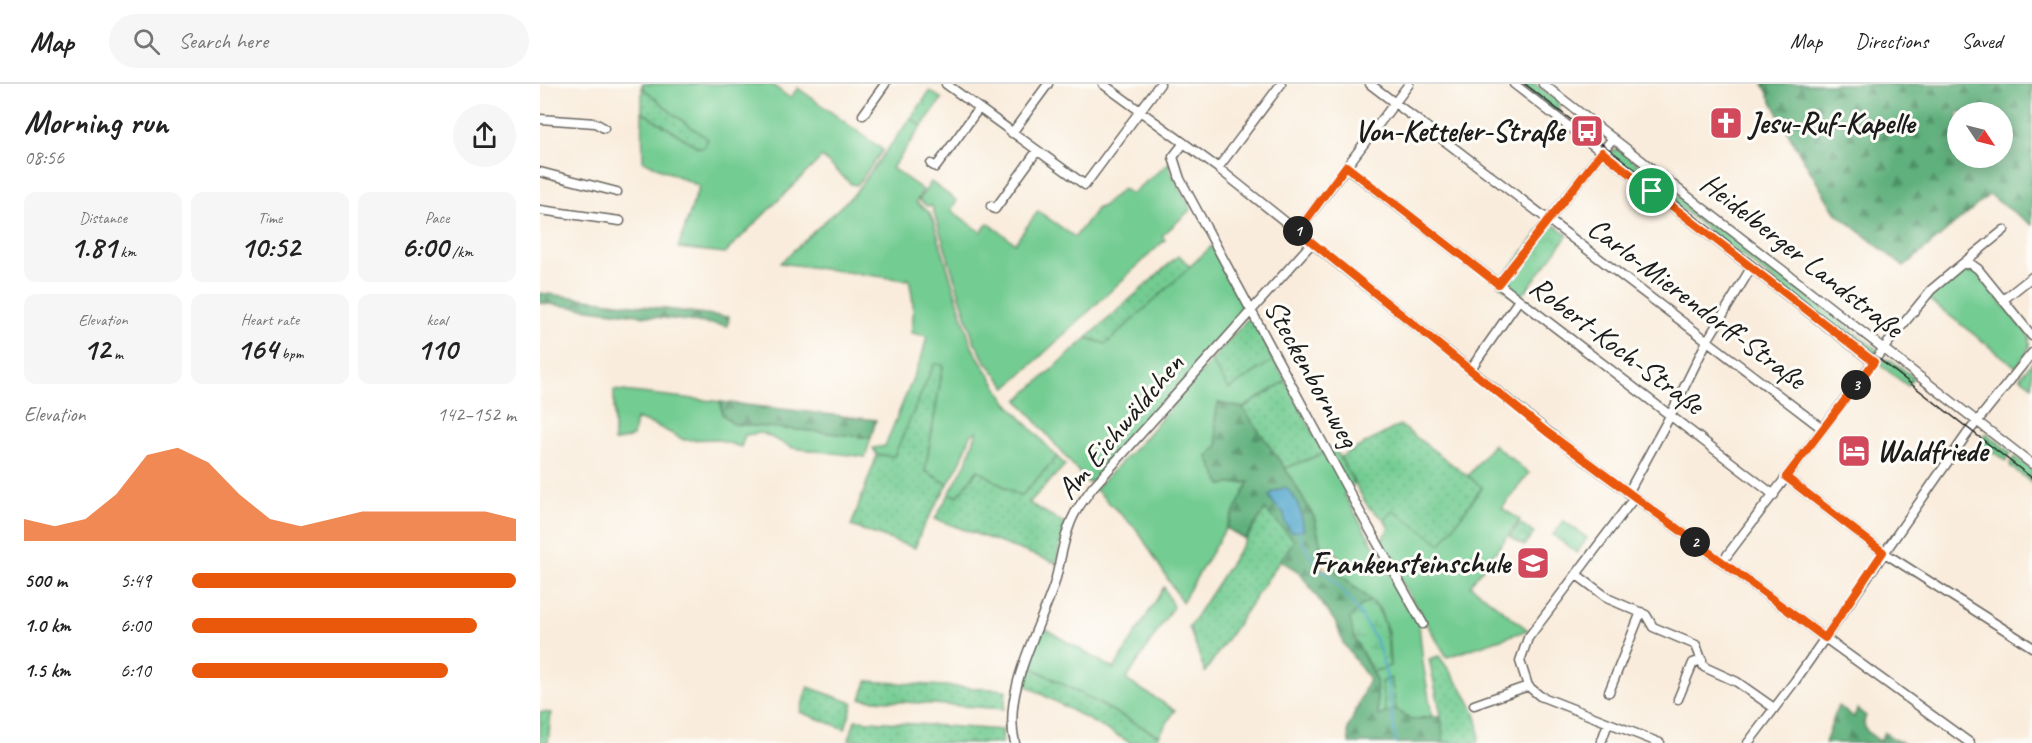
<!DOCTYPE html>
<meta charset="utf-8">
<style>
:root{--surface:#fff;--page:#f6f6f6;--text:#222;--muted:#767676;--line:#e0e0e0;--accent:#ea580c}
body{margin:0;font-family:Caveat,sans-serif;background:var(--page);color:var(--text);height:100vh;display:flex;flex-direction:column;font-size:22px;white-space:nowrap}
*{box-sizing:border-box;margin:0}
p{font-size:20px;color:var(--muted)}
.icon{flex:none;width:33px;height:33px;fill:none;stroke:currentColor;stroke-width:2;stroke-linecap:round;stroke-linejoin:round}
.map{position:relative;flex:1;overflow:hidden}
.panel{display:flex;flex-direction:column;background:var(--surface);width:540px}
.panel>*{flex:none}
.needle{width:39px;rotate:125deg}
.fabs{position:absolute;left:1407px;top:18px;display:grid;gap:12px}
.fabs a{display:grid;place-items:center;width:66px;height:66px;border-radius:50%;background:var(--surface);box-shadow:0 3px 15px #0003;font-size:30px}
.pin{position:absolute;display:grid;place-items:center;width:51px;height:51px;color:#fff;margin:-26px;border:3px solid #fff;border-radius:50%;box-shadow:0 2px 6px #0007}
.km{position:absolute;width:30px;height:30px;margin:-15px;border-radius:50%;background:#222;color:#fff;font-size:16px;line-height:30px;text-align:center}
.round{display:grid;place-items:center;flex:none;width:63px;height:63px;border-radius:32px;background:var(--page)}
.headline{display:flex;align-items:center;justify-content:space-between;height:102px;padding:0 24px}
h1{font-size:33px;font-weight:700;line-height:45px}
.figures{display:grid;grid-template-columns:repeat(3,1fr);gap:9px;height:102px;padding:6px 24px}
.figures div{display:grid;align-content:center;border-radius:12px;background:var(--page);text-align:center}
.figures b{font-size:30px;font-weight:700}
.figures small{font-size:16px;font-weight:400}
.figures p{font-size:16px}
.chart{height:168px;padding:12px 24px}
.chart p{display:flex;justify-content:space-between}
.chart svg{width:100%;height:108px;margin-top:6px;fill:var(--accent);opacity:.7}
ul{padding:0 24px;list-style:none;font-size:20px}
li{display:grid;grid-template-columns:96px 72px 1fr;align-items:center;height:45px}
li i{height:15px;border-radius:8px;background:var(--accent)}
header{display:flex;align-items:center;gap:36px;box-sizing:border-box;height:84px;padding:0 30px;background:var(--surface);border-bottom:2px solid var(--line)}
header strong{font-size:28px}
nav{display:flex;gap:33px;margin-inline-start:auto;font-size:21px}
.search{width:420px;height:54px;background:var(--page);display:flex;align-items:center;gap:15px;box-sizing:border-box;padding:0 21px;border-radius:33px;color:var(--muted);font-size:22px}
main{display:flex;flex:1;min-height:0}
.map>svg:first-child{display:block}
.grass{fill:#73cc92;stroke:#487457;stroke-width:1.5}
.forest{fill:url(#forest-firs);stroke:#3d664c;stroke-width:1.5;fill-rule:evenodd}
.wetland{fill:url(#wetland-marsh);stroke:#487457;stroke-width:1.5}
.sand{fill:url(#sand-dots);stroke:#857b5d;stroke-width:1.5}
.park{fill:url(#park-crowns);stroke:#487457;stroke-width:1.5}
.garden{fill:url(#garden-dots);stroke:#487457;stroke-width:1.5}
.water{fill:#50a5cc;stroke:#366074;stroke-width:1.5}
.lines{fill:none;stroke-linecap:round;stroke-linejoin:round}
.stream{stroke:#50a5cc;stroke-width:2}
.minor-casing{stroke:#69655f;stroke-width:11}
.minor{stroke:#fff;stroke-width:8}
.tram{stroke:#1c1c1c;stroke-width:1.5}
.route-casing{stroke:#fff;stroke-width:12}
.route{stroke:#ea580c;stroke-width:8}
.labels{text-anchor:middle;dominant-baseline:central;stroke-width:6;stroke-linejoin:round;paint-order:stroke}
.poi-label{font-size:30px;font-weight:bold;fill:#1c1c1c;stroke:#fdfcf7;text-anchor:start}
.street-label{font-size:30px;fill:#1c1c1c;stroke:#fdfcf7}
</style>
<header>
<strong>Map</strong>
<div class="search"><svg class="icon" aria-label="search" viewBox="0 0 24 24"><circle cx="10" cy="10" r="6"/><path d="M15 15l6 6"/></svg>Search here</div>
<nav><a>Map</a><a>Directions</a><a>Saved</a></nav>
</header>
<main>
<section class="panel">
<div class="headline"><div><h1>Morning run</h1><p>08:56</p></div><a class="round"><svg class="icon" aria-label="share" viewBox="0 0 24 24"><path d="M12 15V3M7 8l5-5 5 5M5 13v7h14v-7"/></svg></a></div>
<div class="figures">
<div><p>Distance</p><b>1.81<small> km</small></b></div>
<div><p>Time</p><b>10:52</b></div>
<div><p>Pace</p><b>6:00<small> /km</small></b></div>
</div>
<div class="figures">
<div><p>Elevation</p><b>12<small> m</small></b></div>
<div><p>Heart rate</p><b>164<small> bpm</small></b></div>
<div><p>kcal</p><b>110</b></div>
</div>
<div class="chart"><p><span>Elevation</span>142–152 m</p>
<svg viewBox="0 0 160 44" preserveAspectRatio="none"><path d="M0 44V35L10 38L20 35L30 25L40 9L50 6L60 12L70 25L80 35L90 38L100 35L110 32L120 32L130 32L140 32L150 32L160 35V44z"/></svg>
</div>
<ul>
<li><b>500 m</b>5:49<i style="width:100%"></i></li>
<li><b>1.0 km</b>6:00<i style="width:88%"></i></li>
<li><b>1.5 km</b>6:10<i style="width:79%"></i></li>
</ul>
</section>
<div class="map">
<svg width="1492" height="659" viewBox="0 0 1492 659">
<defs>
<pattern id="forest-firs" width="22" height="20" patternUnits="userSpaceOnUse" patternTransform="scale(1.5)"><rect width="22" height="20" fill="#5eb07c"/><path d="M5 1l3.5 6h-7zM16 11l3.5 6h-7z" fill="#4d8e65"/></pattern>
<pattern id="wetland-marsh" width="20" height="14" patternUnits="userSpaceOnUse" patternTransform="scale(1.5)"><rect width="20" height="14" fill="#73cc92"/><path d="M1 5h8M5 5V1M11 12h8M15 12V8" fill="none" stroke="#63af7d"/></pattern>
<pattern id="sand-dots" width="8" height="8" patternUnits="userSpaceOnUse" patternTransform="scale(1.5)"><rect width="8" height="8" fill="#eeda9e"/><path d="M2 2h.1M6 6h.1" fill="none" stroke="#ccba88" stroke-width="1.8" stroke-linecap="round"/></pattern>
<pattern id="park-crowns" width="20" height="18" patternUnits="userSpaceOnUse" patternTransform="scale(1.5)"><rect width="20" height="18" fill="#73cc92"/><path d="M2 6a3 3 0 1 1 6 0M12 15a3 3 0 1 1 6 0" fill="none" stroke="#63af7d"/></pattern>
<pattern id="garden-dots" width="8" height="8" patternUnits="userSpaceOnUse" patternTransform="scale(1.5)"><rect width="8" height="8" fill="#73cc92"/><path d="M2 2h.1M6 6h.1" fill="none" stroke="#63af7d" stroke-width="1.8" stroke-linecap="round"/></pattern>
</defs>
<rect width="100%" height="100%" fill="#fdfcf7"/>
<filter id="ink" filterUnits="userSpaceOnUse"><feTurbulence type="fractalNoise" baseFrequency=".0167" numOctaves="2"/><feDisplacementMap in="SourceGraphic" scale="12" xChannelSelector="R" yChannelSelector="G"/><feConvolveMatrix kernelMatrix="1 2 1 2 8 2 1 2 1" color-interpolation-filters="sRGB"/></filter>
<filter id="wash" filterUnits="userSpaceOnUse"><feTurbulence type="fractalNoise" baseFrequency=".008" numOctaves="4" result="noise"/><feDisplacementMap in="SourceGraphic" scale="24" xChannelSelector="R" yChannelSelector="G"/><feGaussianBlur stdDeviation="1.35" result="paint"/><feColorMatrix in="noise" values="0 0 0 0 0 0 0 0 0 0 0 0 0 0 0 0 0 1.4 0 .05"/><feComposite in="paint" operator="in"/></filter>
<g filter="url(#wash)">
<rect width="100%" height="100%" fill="#f9ecdc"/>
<!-- grass -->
<path class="grass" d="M 102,0 L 231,0 L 250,14 L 258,4 L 343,66 L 317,101 L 311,100 L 282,73 L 185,169 L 138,164 L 159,102 L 103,77 L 102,28 L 158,63 L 167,55 L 132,29 L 102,3 Z
M 980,0 L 995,0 L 1019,18 L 1017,20 L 1020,23 L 1017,26 L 1019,28 L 1016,31 Z
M 371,34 L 382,42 L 352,84 L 383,106 L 376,118 L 389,128 L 393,136 L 432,263 L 466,317 L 517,373 L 480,413 L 438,386 L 418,412 L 409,410 L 426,379 L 437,347 L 431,351 L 421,377 L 408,400 L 385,387 L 403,282 L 354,372 L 337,371 L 333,364 L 345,362 L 382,272 L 387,252 L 371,249 C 375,229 373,214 369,195 L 365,196 L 240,179 L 314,110 Z
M 1073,65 L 1076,67 L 1078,65 L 1336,265 L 1337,267 L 1333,274 L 1071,70 Z
M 630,78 L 630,86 L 651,125 L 622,152 L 625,156 L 467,304 L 444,275 L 434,257 L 392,122 L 387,122 L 379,116 L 391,98 L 417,117 L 411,126 L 441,148 L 448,139 L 475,159 L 498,127 L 535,153 L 558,123 L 560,124 L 583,105 L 591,110 Z
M 672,162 L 693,203 L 708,226 L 556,396 L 548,399 L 478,316 L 547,254 L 566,260 Z
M 1424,184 L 1436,187 L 1490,253 L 1489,255 C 1492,266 1482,275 1476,283 L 1388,215 L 1419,187 Z
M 1346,275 L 1352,277 L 1373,293 L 1368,302 L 1340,281 Z
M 734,276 L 746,297 L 703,324 L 678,319 L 675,338 L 678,361 L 668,373 L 681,401 L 710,398 L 686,444 L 642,518 L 598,447 L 555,405 L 601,358 L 671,277 Z
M 1492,278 L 1492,302 L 1480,293 Z
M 74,306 L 181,318 L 182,330 L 193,340 L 282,348 L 331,354 L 325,373 L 253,364 L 222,349 L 205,351 L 201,363 L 176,355 L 144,356 L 117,342 L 96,335 L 93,353 L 74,358 Z
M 1446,349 L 1471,369 L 1466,377 L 1439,358 Z
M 953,360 L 989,389 L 962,424 L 980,436 L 930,501 L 988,546 L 907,573 L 838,460 L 849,445 L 845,436 L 853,426 L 901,459 L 942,404 L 928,392 Z
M 795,365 L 814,399 L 804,410 L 879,540 L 883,579 L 892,632 L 871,636 L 856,625 L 851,595 L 841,598 L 846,629 L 838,633 L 836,597 L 833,588 L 850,581 L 848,548 L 839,524 L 792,483 L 799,474 L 793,469 L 784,474 L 774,433 L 745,384 Z
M 1475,373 L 1492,385 L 1492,399 L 1471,383 L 1470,379 Z
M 1024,437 L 1047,454 L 1037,469 L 1013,451 Z
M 624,503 L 633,523 L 586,596 L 635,626 L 619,652 L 489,582 L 502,543 L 574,585 Z"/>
<!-- forest -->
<path class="forest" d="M 1223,0 L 1492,0 L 1492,141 L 1449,111 L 1364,183 L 1294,127 L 1253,58 ZM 1418,28 L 1462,28 L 1462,74 L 1418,74 Z
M 0,209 L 189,233 L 188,242 L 0,219 Z
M 181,318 L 336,336 L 331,354 L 282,348 L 193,340 L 182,330 Z
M 678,319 L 703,324 L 745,384 L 774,433 L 784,474 L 779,480 L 786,487 L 792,483 L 831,517 L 821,522 L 814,553 L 836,597 L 838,632 L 856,625 L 871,636 L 901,632 L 904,659 L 809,659 L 808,645 L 829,595 L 803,559 L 796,539 L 759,488 L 740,476 L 754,456 L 725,426 L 705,455 L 686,444 L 709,398 L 681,401 L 668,373 L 678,361 L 675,338 Z
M 1298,622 L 1314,633 L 1317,625 L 1326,632 C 1320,645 1330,650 1340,657 L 1344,648 L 1359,658 L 1360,657 L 1363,659 L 1285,659 Z"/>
<!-- wetland -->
<path class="wetland" d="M 831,517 C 849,535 847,558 850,582 L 833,588 L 814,553 L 810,535 L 821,522 Z
M 851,594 L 856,625 L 846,629 L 841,598 Z"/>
<!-- sand -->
<path class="sand" d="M 794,469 L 797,469 L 799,474 L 786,487 L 778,480 Z"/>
<!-- park -->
<path class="park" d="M 390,7 L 402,15 L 382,42 L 371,34 Z
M 1008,136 L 1028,151 L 979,216 L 958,200 Z
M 980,439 L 994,449 L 984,462 L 970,452 Z"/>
<!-- garden -->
<path class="garden" d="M 102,3 L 132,29 L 168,55 L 164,63 L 158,63 L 102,28 Z
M 639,171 L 650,183 L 566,260 L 547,254 Z
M 710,232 L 734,276 L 689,305 L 671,277 Z
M 394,280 L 403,281 L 385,387 L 408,400 L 381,447 L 375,464 L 311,442 L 337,371 L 354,372 Z
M 746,297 L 784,369 L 745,384 L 703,324 Z
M 860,341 L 942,403 L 901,460 L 853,426 L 845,436 L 828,423 L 800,373 Z
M 517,373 L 525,381 L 489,419 L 526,440 L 516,479 L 395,435 L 409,410 L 418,412 L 438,386 L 480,413 Z
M 725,426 L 754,456 L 665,588 L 649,543 Z
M 899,572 C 915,596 945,629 938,659 L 904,659 L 901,631 L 889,575 Z
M 489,582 L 619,652 L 615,659 L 591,659 L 483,600 Z
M 327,597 L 466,606 L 464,625 L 321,615 Z
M 268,603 L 313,619 L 305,645 L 260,628 Z
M 0,628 L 11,629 L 8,659 L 0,659 Z
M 315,636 L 463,646 L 462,659 L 372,659 L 309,656 Z"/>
<!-- water -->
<path class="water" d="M 745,403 C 759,414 761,429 764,446 L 752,448 L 745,439 L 744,429 L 734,420 L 729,412 L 733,408 Z"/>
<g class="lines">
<!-- stream -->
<path class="stream" d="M 759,447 C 766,471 776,478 792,495 C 808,511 821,532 833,551 C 848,578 851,628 856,659"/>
</g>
</g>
<g filter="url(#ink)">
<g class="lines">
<!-- minor casing -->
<g class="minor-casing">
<path id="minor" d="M 406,0 L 545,101 L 620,0
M 563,0 L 678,84 L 1031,366 L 1285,554 L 1430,659
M 830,0 L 1283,345
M 974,0 L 1333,278
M 1003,0 L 1492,380
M 323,31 L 345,0
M 0,35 L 55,39 L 64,44
M 472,49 L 508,0
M 644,59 L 633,73 L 640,95 L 820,428 L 883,540
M 391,80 L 396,83 L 439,24
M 806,83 L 1234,411
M 678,84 L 741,0
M 0,88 L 77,108
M 451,122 L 455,125 L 497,67
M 0,126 L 80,137
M 758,147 L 869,0
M 1422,180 L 1464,146
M 958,200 L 1073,54
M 1463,216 L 1492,193
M 930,286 L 979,216
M 1246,393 L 1343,468 L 1492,563
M 1088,409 L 1130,332 L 1167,257 L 1211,184
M 1094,414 L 988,554 L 980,577 L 988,602 L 1000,612 L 1120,659
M 1182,478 L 1343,265 L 1391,206 L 1422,180 L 1431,180 L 1438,185 L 1492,252
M 1037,491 L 1069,515 L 1106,531 L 1113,543 L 1156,561 L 1164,583 L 1197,598 L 1234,624
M 1069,608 L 1101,528
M 1138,615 L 1153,579 L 1162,576
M 934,621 L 988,602
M 475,659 C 462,609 498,548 514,501 C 521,478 523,452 534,431 C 539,421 546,413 552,404 L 772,159
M 1061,659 L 1068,639
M 1208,659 L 1255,597 L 1427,350 L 1492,269"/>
</g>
<!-- minor -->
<use href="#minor" class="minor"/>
<!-- tram -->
<path class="tram" d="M 985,0 L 1492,394"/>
</g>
</g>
<g class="lines" filter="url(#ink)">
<!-- route casing -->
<g class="route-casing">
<path id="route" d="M 1062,68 L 1334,278 L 1246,393 L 1343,468 L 1285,554 L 1007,348 L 758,147 L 806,82 L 958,200 Z"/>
</g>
<!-- route -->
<use href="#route" class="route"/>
</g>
<!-- icons -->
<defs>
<g id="church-square" transform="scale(1.725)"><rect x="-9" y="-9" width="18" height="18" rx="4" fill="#d1495b" stroke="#fdfcf7"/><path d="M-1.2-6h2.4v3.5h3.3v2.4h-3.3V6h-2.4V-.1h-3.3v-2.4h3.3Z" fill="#fff"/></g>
<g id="bus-square" transform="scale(1.725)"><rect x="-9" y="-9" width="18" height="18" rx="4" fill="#d1495b" stroke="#fdfcf7"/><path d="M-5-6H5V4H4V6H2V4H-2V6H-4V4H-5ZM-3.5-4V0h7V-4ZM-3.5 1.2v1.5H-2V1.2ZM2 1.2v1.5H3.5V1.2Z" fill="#fff"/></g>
<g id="hotel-square" transform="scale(1.725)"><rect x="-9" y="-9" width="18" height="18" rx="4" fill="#d1495b" stroke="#fdfcf7"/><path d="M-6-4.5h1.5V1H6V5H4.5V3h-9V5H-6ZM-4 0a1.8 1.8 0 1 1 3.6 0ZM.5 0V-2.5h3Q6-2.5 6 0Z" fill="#fff"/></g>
<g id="school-square" transform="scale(1.725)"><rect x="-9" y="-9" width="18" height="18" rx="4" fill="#d1495b" stroke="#fdfcf7"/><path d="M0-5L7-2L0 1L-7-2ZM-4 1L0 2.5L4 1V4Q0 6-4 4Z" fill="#fff"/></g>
</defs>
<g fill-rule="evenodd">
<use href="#church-square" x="1186" y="39"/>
<use href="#bus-square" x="1047" y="47"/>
<use href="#hotel-square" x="1314" y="367"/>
<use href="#school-square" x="993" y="479"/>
</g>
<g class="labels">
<!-- poi labels -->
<g class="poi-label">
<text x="1209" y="39">Jesu-Ruf-Kapelle</text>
<text x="1024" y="47" text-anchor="end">Von-Ketteler-Straße</text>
<text x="1337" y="367">Waldfriede</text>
<text x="970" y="479" text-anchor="end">Frankensteinschule</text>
</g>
<!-- street labels -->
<g class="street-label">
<text transform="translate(1262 171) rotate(38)">Heidelberger Landstraße</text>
<text transform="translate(1157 219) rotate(37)">Carlo-Mierendorff-Straße</text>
<text transform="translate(1077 261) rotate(37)">Robert-Koch-Straße</text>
<text transform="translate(772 289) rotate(61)">Steckenbornweg</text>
<text transform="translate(580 342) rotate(-50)">Am Eichwäldchen</text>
</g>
</g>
</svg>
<div class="fabs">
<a><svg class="needle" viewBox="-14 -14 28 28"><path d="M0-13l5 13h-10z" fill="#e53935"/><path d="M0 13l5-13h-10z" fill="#767676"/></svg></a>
</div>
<div class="pin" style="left:1112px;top:107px;background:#1e9e55"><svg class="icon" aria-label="arrive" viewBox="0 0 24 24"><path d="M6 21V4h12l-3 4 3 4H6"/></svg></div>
<b class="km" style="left:758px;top:147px">1</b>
<b class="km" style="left:1155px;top:458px">2</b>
<b class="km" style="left:1316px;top:301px">3</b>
</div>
</main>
